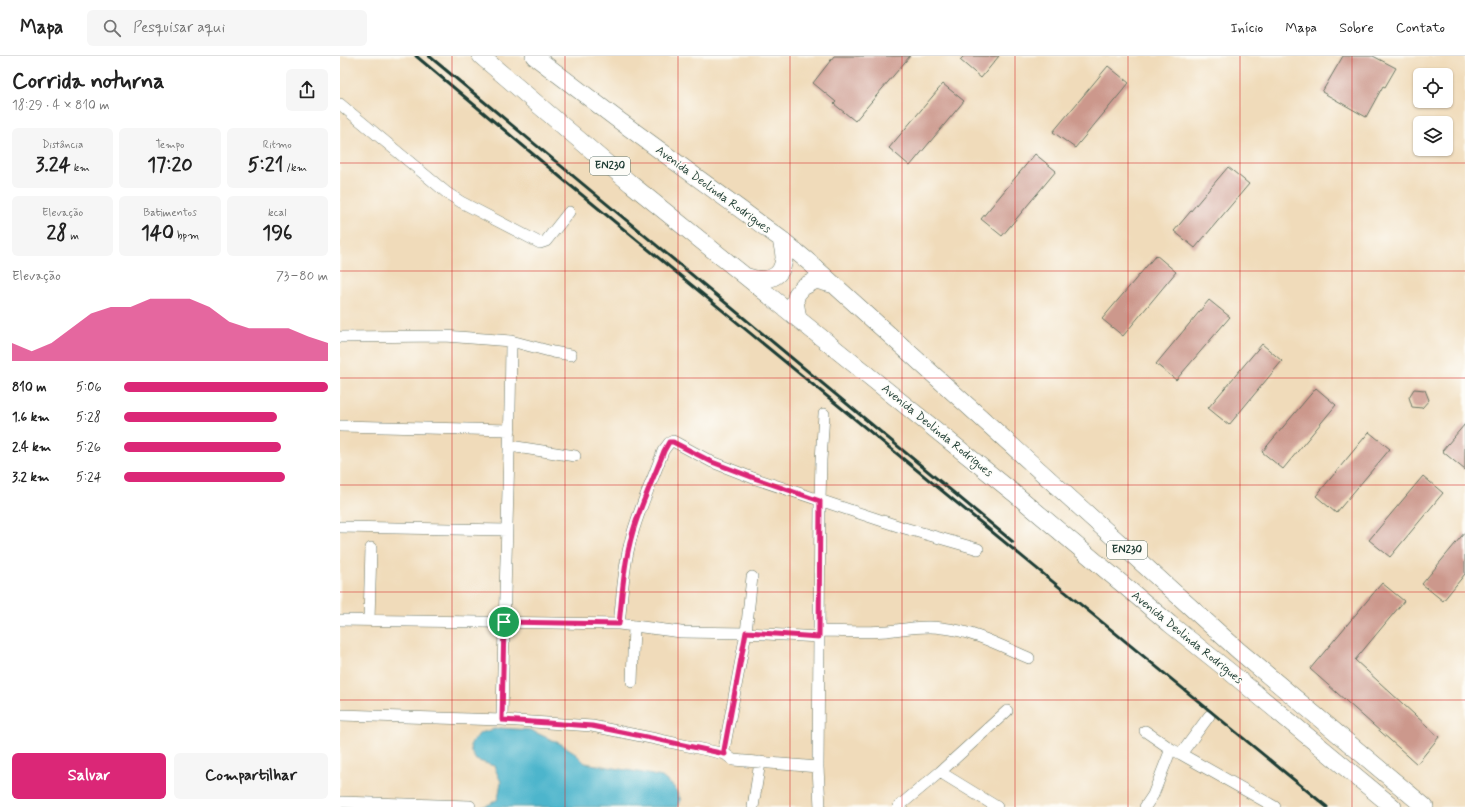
<!DOCTYPE html>
<html lang="pt">
<meta charset="utf-8">
<style>
:root{--surface:#fff;--page:#f6f6f6;--text:#222;--muted:#767676;--line:#e0e0e0;--accent:#db2777}
body{margin:0;font-family:Mynerve,sans-serif;background:var(--page);color:var(--text);height:100vh;display:flex;flex-direction:column;font-size:15px;white-space:nowrap}
*{box-sizing:border-box;margin:0}
p{font-size:13px;color:var(--muted)}
.icon{flex:none;width:22px;height:22px;fill:none;stroke:currentColor;stroke-width:2;stroke-linecap:round;stroke-linejoin:round}
.map{position:relative;flex:1;overflow:hidden}
.sheet{display:flex;flex-direction:column;background:var(--surface);width:340px}
.sheet>*{flex:none}
.fabs{position:absolute;left:1073px;top:12px;display:grid;gap:8px}
.fabs a{display:grid;place-items:center;width:40px;height:40px;border-radius:6px;background:var(--surface);box-shadow:0 1px 3px #0004;font-size:20px}
.pin{position:absolute;display:grid;place-items:center;width:34px;height:34px;color:#fff;margin:-17px;border:2px solid #fff;border-radius:50%;box-shadow:0 1px 4px #0007}
.round{display:grid;place-items:center;flex:none;width:42px;height:42px;border-radius:6px;background:var(--page)}
.summary{display:flex;align-items:center;justify-content:space-between;height:68px;padding:0 12px}
h1{font-size:22px;font-weight:800;line-height:30px}
.metrics{display:grid;grid-template-columns:repeat(3,1fr);gap:6px;height:68px;padding:4px 12px}
.metrics div{display:grid;align-content:center;border-radius:6px;background:var(--page);text-align:center}
.metrics b{font-size:20px;font-weight:800}
.metrics small{font-size:11px;font-weight:400}
.metrics p{font-size:11px}
.chart{height:112px;padding:8px 12px}
.chart p{display:flex;justify-content:space-between}
.chart svg{width:100%;height:72px;margin-top:4px;fill:var(--accent);opacity:.7}
.cta{display:flex;gap:8px;margin-top:auto;padding:8px 12px}
.cta a{flex:1;height:46px;border-radius:6px;background:var(--accent);color:#fff;font-size:16px;font-weight:800;line-height:46px;text-align:center}
.cta a+a{background:var(--page);color:var(--text)}
ul{padding:0 12px;list-style:none;font-size:13px}
li{display:grid;grid-template-columns:64px 48px 1fr;align-items:center;height:30px}
li i{height:10px;border-radius:5px;background:var(--accent)}
header{display:flex;align-items:center;gap:24px;box-sizing:border-box;height:56px;padding:0 20px;background:var(--surface);border-bottom:1px solid var(--line)}
header strong{font-size:19px}
nav{display:flex;gap:22px;margin-inline-start:auto;font-size:14px}
.search{width:280px;height:36px;background:var(--page);display:flex;align-items:center;gap:10px;box-sizing:border-box;padding:0 14px;border-radius:6px;color:var(--muted);font-size:15px}
main{display:flex;flex:1;min-height:0}
.map>svg:first-child{display:block}
.water{fill:#4eb5cc;stroke:#367980}
.building{fill:#cc988c}
.lines{fill:none;stroke-linecap:round;stroke-linejoin:round}
.minor-casing{stroke:#687463;stroke-width:12}
.highway-casing{stroke:#687463;stroke-width:18}
.minor{stroke:#fff;stroke-width:11}
.highway{stroke:#fff;stroke-width:17}
.rail{stroke:#1f3d34;stroke-width:3}
.route-casing{stroke:#fff;stroke-width:8}
.route{stroke:#db2777;stroke-width:5}
.grid{fill:none;stroke:#d62828;stroke-width:1;stroke-opacity:0.55}
.labels{text-anchor:middle;dominant-baseline:central;stroke-width:3;stroke-linejoin:round;paint-order:stroke}
.shield{fill:#fdfcf7;stroke:#62766e;stroke-width:1}
.shield-label{font-size:11px;font-weight:bold;fill:#1f3d34}
.street-label{font-size:12px;fill:#1f3d34;stroke:#fdfcf7}
</style>
<header>
<strong>Mapa</strong>
<div class="search"><svg class="icon" aria-label="search" viewBox="0 0 24 24"><circle cx="10" cy="10" r="6"/><path d="M15 15l6 6"/></svg>Pesquisar aqui</div>
<nav><a>Início</a><a>Mapa</a><a>Sobre</a><a>Contato</a></nav>
</header>
<main>
<section class="sheet">
<div class="summary"><div><h1>Corrida noturna</h1><p>18:29 · 4 × 810 m</p></div><a class="round"><svg class="icon" aria-label="share" viewBox="0 0 24 24"><path d="M12 15V3M7 8l5-5 5 5M5 13v7h14v-7"/></svg></a></div>
<div class="metrics">
<div><p>Distância</p><b>3.24<small> km</small></b></div>
<div><p>Tempo</p><b>17:20</b></div>
<div><p>Ritmo</p><b>5:21<small> /km</small></b></div>
</div>
<div class="metrics">
<div><p>Elevação</p><b>28<small> m</small></b></div>
<div><p>Batimentos</p><b>140<small> bpm</small></b></div>
<div><p>kcal</p><b>196</b></div>
</div>
<div class="chart"><p><span>Elevação</span>73–80 m</p>
<svg viewBox="0 0 160 44" preserveAspectRatio="none"><path d="M0 44V33L10 38L20 33L30 24L40 15L50 11L60 11L70 6L80 6L90 6L100 11L110 20L120 24L130 24L140 24L150 29L160 33V44z"/></svg>
</div>
<ul>
<li><b>810 m</b>5:06<i style="width:100%"></i></li>
<li><b>1.6 km</b>5:28<i style="width:75%"></i></li>
<li><b>2.4 km</b>5:26<i style="width:77%"></i></li>
<li><b>3.2 km</b>5:24<i style="width:79%"></i></li>
</ul>
<div class="cta"><a>Salvar</a><a>Compartilhar</a></div>
</section>
<div class="map">
<svg width="1125" height="751" viewBox="0 0 1125 751">
<rect width="100%" height="100%" fill="#fdfcf7"/>
<filter id="ink" filterUnits="userSpaceOnUse"><feTurbulence type="fractalNoise" baseFrequency=".025" numOctaves="2"/><feDisplacementMap in="SourceGraphic" scale="8" xChannelSelector="R" yChannelSelector="G"/><feConvolveMatrix kernelMatrix="1 2 1 2 8 2 1 2 1" color-interpolation-filters="sRGB"/></filter>
<filter id="wash" filterUnits="userSpaceOnUse"><feTurbulence type="fractalNoise" baseFrequency=".012" numOctaves="4" result="noise"/><feDisplacementMap in="SourceGraphic" scale="16" xChannelSelector="R" yChannelSelector="G"/><feGaussianBlur stdDeviation="0.9" result="paint"/><feColorMatrix in="noise" values="0 0 0 0 0 0 0 0 0 0 0 0 0 0 0 0 0 1.4 0 .05"/><feComposite in="paint" operator="in"/></filter>
<g filter="url(#wash)">
<rect width="100%" height="100%" fill="#f0dbba"/>
<!-- water -->
<path class="water" d="M 159,672 L 190,674 L 221,688 L 234,696 L 245,707 L 298,716 L 322,721 L 334,731 L 341,744 L 338,751 L 142,751 L 150,748 L 158,743 L 161,726 L 154,710 L 136,704 L 131,696 L 130,689 L 140,677 Z"/>
<g id="blocks">
<!-- building -->
<path class="building" d="M 494,0 L 570,0 L 515,65 L 494,48 L 496,46 L 473,27 Z
M 624,0 L 659,0 L 641,22 L 620,4 Z
M 1003,0 L 1033,0 L 1056,12 L 1045,31 L 1043,30 L 1026,61 L 982,36 Z
M 768,10 L 789,27 L 735,92 L 713,76 Z
M 603,28 L 624,45 L 570,110 L 549,92 Z
M 695,98 L 716,115 L 662,180 L 641,163 Z
M 888,111 L 909,128 L 855,192 L 834,175 Z
M 816,199 L 836,216 L 783,280 L 762,263 Z
M 869,244 L 890,261 L 836,324 L 816,308 Z
M 922,288 L 942,305 L 889,369 L 868,352 Z
M 976,332 L 996,349 L 943,413 L 922,396 Z
M 1074,333 L 1085,334 L 1089,344 L 1082,352 L 1072,351 L 1069,341 Z
M 1125,368 L 1125,414 L 1102,395 Z
M 1029,376 L 1050,393 L 996,457 L 976,440 Z
M 1083,420 L 1103,437 L 1050,501 L 1029,484 Z
M 1125,476 L 1125,518 L 1103,545 L 1082,528 Z
M 1042,527 L 1064,545 L 1015,604 L 1099,681 L 1077,708 L 970,613 Z"/>
</g>
</g>
<g filter="url(#ink)">
<use href="#blocks" fill-opacity="0" stroke="#687463" stroke-width="1"/>
<g class="lines">
<!-- minor casing -->
<g class="minor-casing">
<path id="minor" d="M 0,48 L 107,137 L 121,146 L 200,187 L 206,185 L 229,156
M 0,281 L 105,280 L 171,285 L 213,296 L 231,299
M 0,370 L 170,374
M 170,390 L 235,400
M 0,471 L 167,474
M 0,564 L 279,568 L 341,576 L 406,577 L 479,581
M 29,564 L 31,492
M 279,568 C 282,542 283,516 289,491 C 296,458 312,427 323,395 L 329,387 L 333,385 L 372,406 L 413,422 L 561,471 L 638,493
M 479,575 C 502,575 525,577 547,575 C 566,573 584,569 602,572 C 633,575 661,590 689,602
M 292,626 L 294,570
M 0,659 L 162,664 L 252,670 L 311,682 L 385,698 L 393,704 L 478,711
M 162,664 C 164,537 170,411 171,285
M 805,675 L 831,693
M 385,698 L 384,694 L 406,577 L 412,521
M 841,698 L 935,751
M 600,716 L 657,751
M 0,746 L 130,750
M 413,751 L 420,706
M 480,751 L 478,711 L 480,445 L 481,404 L 484,358
M 558,751 L 600,716 L 667,655
M 805,751 L 813,739 L 831,693 L 841,698 L 869,660"/>
</g>
<!-- highway casing -->
<g class="highway-casing">
<path id="highway" d="M 141,0 L 291,128 L 680,442 L 830,568 L 890,616 L 1053,751
M 194,0 L 277,63 L 441,183 L 470,207 L 899,595 L 1085,751
M 405,220 C 422,226 442,226 444,202 C 444,196 442,189 441,183
M 458,263 L 455,245 L 457,238 L 463,231 L 476,224 L 495,229"/>
</g>
<!-- minor -->
<use href="#minor" class="minor"/>
<!-- highway -->
<use href="#highway" class="highway"/>
<!-- rail -->
<path class="rail" d="M 76,0 L 225,125 L 987,751
M 89,0 L 673,486"/>
</g>
</g>
<g class="lines" filter="url(#ink)">
<!-- route casing -->
<g class="route-casing">
<path id="route" d="M 329,386 L 333,386 L 372,406 L 414,422 L 480,445 L 479,581 L 406,576 L 384,694 L 385,698 L 311,682 L 252,670 L 162,664 L 164,566 L 279,568 C 282,542 283,516 289,491 C 296,458 312,427 324,395 Z"/>
</g>
<!-- route -->
<use href="#route" class="route"/>
</g>
<!-- grid -->
<path class="grid" d="M 112,0 L 112,751M 225,0 L 225,751M 338,0 L 338,751M 450,0 L 450,751M 562,0 L 562,751M 675,0 L 675,751M 788,0 L 788,751M 900,0 L 900,751M 1012,0 L 1012,751M 0,107 L 1125,107M 0,215 L 1125,215M 0,322 L 1125,322M 0,429 L 1125,429M 0,536 L 1125,536M 0,644 L 1125,644"/>
<g class="labels">
<!-- shield labels -->
<g class="shield">
<rect x="250" y="101" width="40" height="18" rx="3"/>
<rect x="767" y="485" width="40" height="18" rx="3"/>
</g>
<g class="shield-label">
<text x="270" y="110">EN230</text>
<text x="787" y="494">EN230</text>
</g>
<!-- street labels -->
<g class="street-label">
<text transform="translate(373 134) rotate(36)">Avenida Deolinda Rodrigues</text>
<text transform="translate(597 375) rotate(39)">Avenida Deolinda Rodrigues</text>
<text transform="translate(847 582) rotate(39)">Avenida Deolinda Rodrigues</text>
</g>
</g>
</svg>
<div class="fabs">
<a><svg class="icon" aria-label="locate" viewBox="0 0 24 24"><circle cx="12" cy="12" r="6"/><path d="M12 2v4M12 18v4M2 12h4M18 12h4"/></svg></a>
<a><svg class="icon" aria-label="layers" viewBox="0 0 24 24"><path d="M12 4l9 5-9 5-9-5zM3 14l9 5 9-5"/></svg></a>
</div>
<div class="pin" style="left:164px;top:566px;background:#1e9e55"><svg class="icon" aria-label="arrive" viewBox="0 0 24 24"><path d="M6 21V4h12l-3 4 3 4H6"/></svg></div>
</div>
</main>
